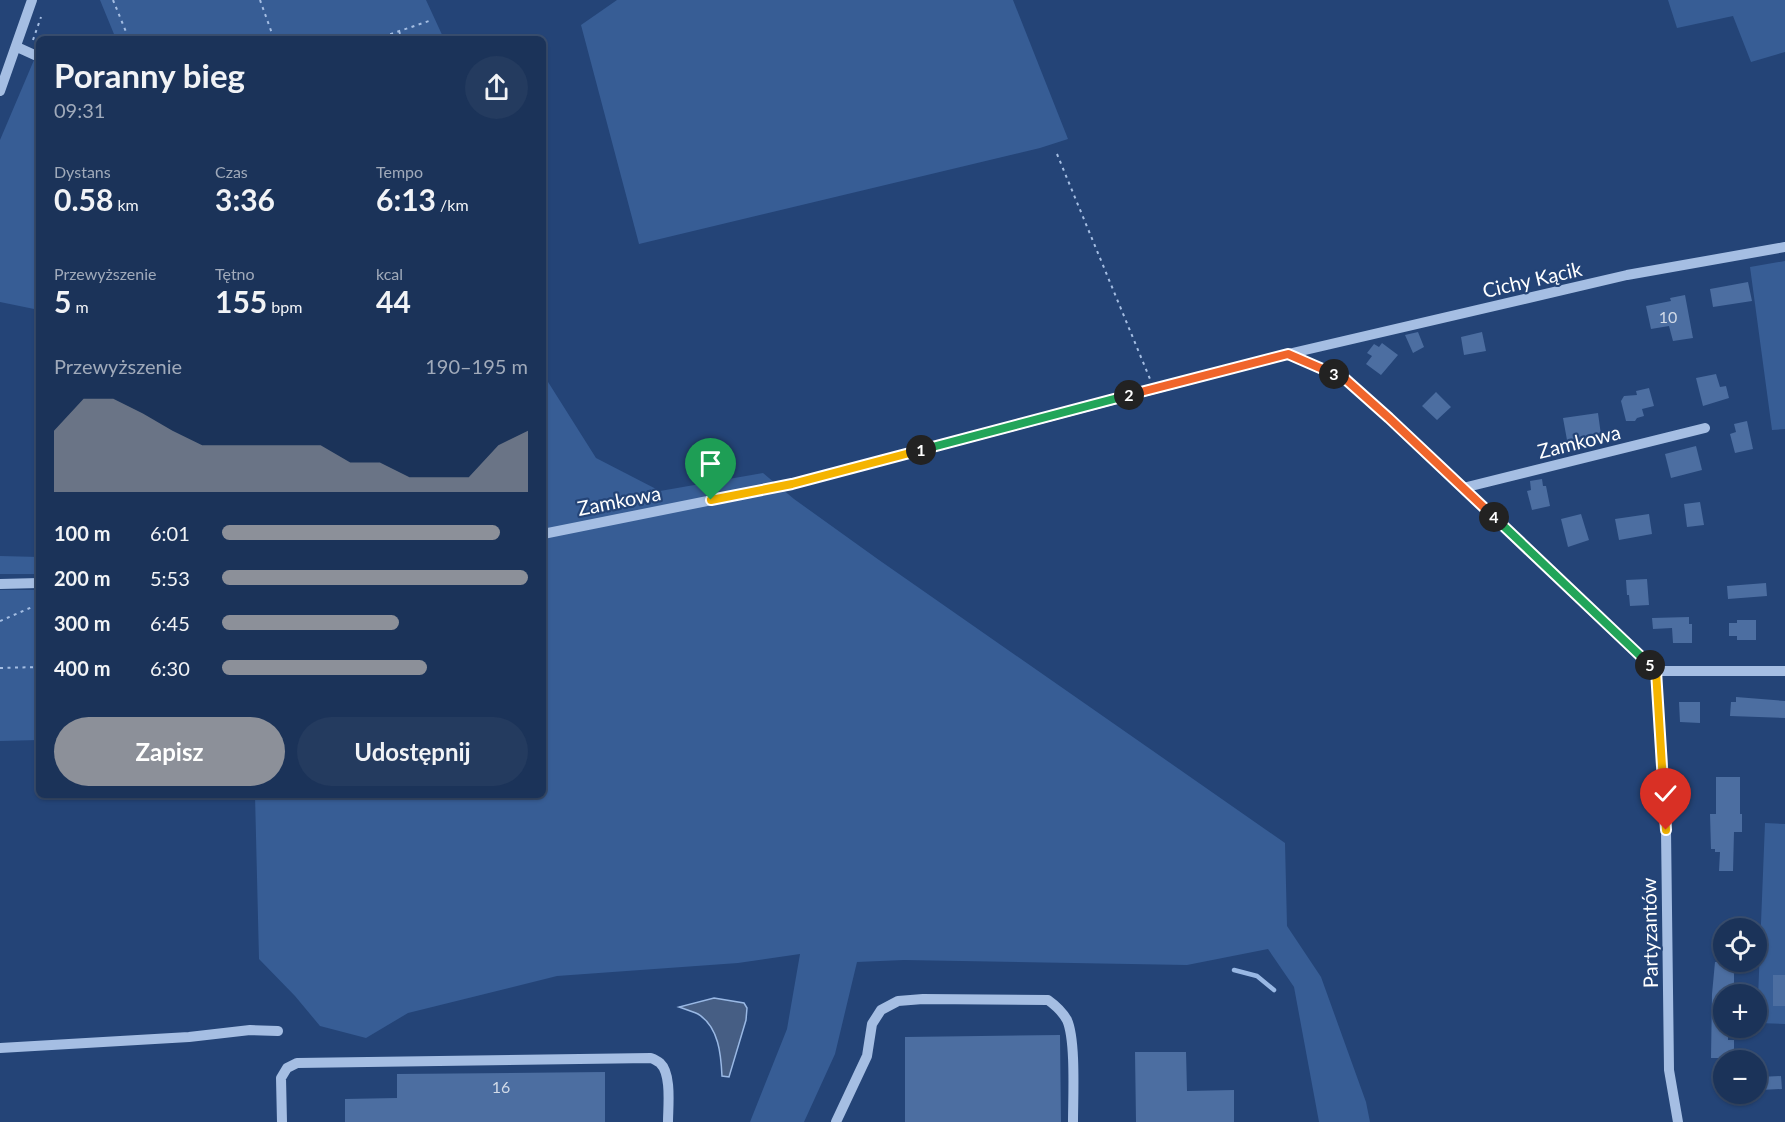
<!DOCTYPE html>
<html lang="pl">
<meta charset="utf-8">
<style>
:root{--surface:#1b3359;--page:#243b5f;--text:#f1f3f6;--muted:#a0aaba;--line:#394e6f;--accent:#8c9099}
body{margin:0;font-family:Lato,sans-serif;background:var(--page);color:var(--text);height:100vh;display:flex;flex-direction:column;font-size:22px;white-space:nowrap}
*{box-sizing:border-box;margin:0}
p{font-size:20px;color:var(--muted)}
.icon{flex:none;width:33px;height:33px;fill:none;stroke:currentColor;stroke-width:2;stroke-linecap:round;stroke-linejoin:round}
.map{position:relative;flex:1;overflow:hidden}
.panel{position:absolute;left:36px;top:36px;width:510px;height:762px;display:flex;flex-direction:column;background:var(--surface);border-radius:9px;box-shadow:0 2px 4px #0004,0 0 0 2px var(--line)}
.panel>*{flex:none}
.controls{position:absolute;left:1713px;top:918px;display:grid;gap:12px}
.controls a{display:grid;place-items:center;width:54px;height:54px;border-radius:50%;background:var(--surface);box-shadow:0 2px 4px #0004,0 0 0 2px var(--line);font-size:30px}
.pin{position:absolute;display:grid;place-items:center;width:51px;height:51px;color:#fff;margin:-62px -26px;border-radius:50% 50% 50% 0;rotate:-45deg;box-shadow:0 0 6px #0007}
.pin .icon{rotate:45deg}
.km{position:absolute;width:30px;height:30px;margin:-15px;border-radius:50%;background:#222;color:#fff;font-size:16px;line-height:30px;text-align:center}
.round{display:grid;place-items:center;flex:none;width:63px;height:63px;border-radius:32px;background:var(--page)}
.overview{display:flex;align-items:center;justify-content:space-between;height:102px;padding:0 18px}
h1{font-size:33px;font-weight:700;line-height:45px}
.figures{display:grid;grid-template-columns:repeat(3,1fr);gap:9px;height:102px;padding:6px 18px}
.figures div{display:grid;align-content:center}
.figures b{font-size:30px;font-weight:700}
.figures small{font-size:16px;font-weight:400}
.figures p{font-size:16px}
.chart{height:168px;padding:12px 18px}
.chart p{display:flex;justify-content:space-between}
.chart svg{width:100%;height:108px;margin-top:6px;fill:var(--accent);opacity:.7}
.button{display:flex;gap:12px;margin-top:auto;padding:12px 18px}
.button a{flex:1;height:69px;border-radius:36px;background:var(--accent);color:#fff;font-size:24px;font-weight:700;line-height:69px;text-align:center}
.button a+a{background:var(--page);color:var(--text)}
ul{padding:0 18px;list-style:none;font-size:20px}
li{display:grid;grid-template-columns:96px 72px 1fr;align-items:center;height:45px}
li i{height:15px;border-radius:8px;background:var(--accent)}
.map>svg:first-child{display:block}
.green{fill:#375d95}
.water{fill:#465e84;stroke:#99b8e4;stroke-width:1.5}
.lines{fill:none;stroke-linecap:round;stroke-linejoin:round}
.stream{stroke:#99b8e4;stroke-width:4.5}
.building{fill:#4c6ea1}
.path{stroke:#a5bee3;stroke-width:2;stroke-dasharray:3 4.5;stroke-linecap:butt}
.minor{stroke:#a5bee3;stroke-width:10}
.split-1-casing{stroke:#fff;stroke-width:12}
.split-2-casing{stroke:#fff;stroke-width:12}
.split-3-casing{stroke:#fff;stroke-width:12}
.split-4-casing{stroke:#fff;stroke-width:12}
.split-5-casing{stroke:#fff;stroke-width:12}
.split-6-casing{stroke:#fff;stroke-width:12}
.split-1{stroke:#f5b400;stroke-width:8}
.split-2{stroke:#22a559;stroke-width:8}
.split-3{stroke:#f0652b;stroke-width:8}
.split-4{stroke:#f0652b;stroke-width:8}
.split-5{stroke:#22a559;stroke-width:8}
.split-6{stroke:#f5b400;stroke-width:8}
.labels{text-anchor:middle;dominant-baseline:central;stroke-width:4.5;stroke-linejoin:round;paint-order:stroke}
.number-label{font-size:16px;fill:#d2dbe8}
.street-label{font-size:20px;fill:#fff;stroke:#244477}
</style>
<div class="map">
<svg width="1785" height="1122" viewBox="0 0 1785 1122">
<rect width="100%" height="100%" fill="#244477"/>
<!-- green -->
<path class="green" d="M 100,0 L 426,0 L 444,39 L 116,39 Z
M 617,0 L 1013,0 L 1068,139 L 1040,148 L 639,244 L 581,25 Z
M 1668,0 L 1785,0 L 1785,52 L 1751,62 L 1733,16 L 1677,28 Z
M 34,60 L 39,63 L 39,310 L 0,302 L 0,140 Z
M 1785,261 L 1785,429 L 1772,430 L 1750,267 Z
M 543,374 L 596,458 L 660,491 L 763,473 L 794,499 L 879,560 L 1285,843 L 1287,926 L 1321,977 L 1366,1102 L 1370,1122 L 1319,1122 L 1294,987 L 1268,949 L 1187,965 L 904,960 L 857,962 L 835,1054 L 804,1122 L 750,1122 L 787,1029 L 800,954 L 738,963 L 557,976 L 408,1013 L 366,1038 L 320,1026 L 295,996 L 259,959 L 255,795 L 543,795 Z
M 0,556 L 39,557 L 39,574 L 0,574 Z
M 0,590 L 39,590 L 39,740 L 0,741 Z
M 1765,823 L 1785,824 L 1785,1024 L 1757,1023 Z"/>
<!-- water -->
<path class="water" d="M 714,998 L 744,1003 L 747,1008 L 746,1020 L 729,1077 L 722,1076 C 721,1055 719,1027 698,1014 C 692,1011 685,1009 679,1007 Z"/>
<g class="lines">
<!-- stream -->
<path class="stream" d="M 1234,970 L 1257,976 L 1274,990"/>
</g>
<!-- building -->
<path class="building" d="M 1748,282 L 1752,301 L 1713,307 L 1710,289 Z
M 1685,295 L 1693,338 L 1673,341 L 1669,326 L 1651,329 L 1646,306 L 1671,301 L 1670,298 Z
M 1418,332 L 1424,347 L 1413,353 L 1405,335 Z
M 1482,332 L 1486,351 L 1464,355 L 1461,337 Z
M 1382,343 L 1398,355 L 1381,375 L 1366,364 L 1372,356 L 1367,353 L 1374,344 L 1379,347 Z
M 1716,374 L 1720,387 L 1726,386 L 1729,398 L 1703,406 L 1696,378 Z
M 1649,388 L 1654,406 L 1642,409 L 1644,416 L 1637,418 L 1635,421 L 1626,421 L 1621,401 L 1624,396 L 1637,395 L 1636,391 Z
M 1436,392 L 1451,407 L 1437,420 L 1422,406 Z
M 1598,413 L 1601,435 L 1567,440 L 1563,418 Z
M 1747,421 L 1753,449 L 1735,453 L 1730,434 L 1736,432 L 1734,424 Z
M 1696,446 L 1702,470 L 1671,478 L 1665,454 Z
M 1542,479 L 1543,486 L 1546,486 L 1550,506 L 1532,510 L 1527,491 L 1531,490 L 1530,481 Z
M 1700,502 L 1704,525 L 1687,527 L 1684,504 Z
M 1581,514 L 1589,540 L 1568,547 L 1561,519 Z
M 1649,514 L 1652,534 L 1619,540 L 1615,519 Z
M 1647,579 L 1649,605 L 1630,606 L 1629,595 L 1627,595 L 1626,580 Z
M 1766,583 L 1767,596 L 1728,599 L 1727,586 Z
M 1689,617 L 1689,624 L 1692,624 L 1692,643 L 1673,643 L 1672,628 L 1653,629 L 1652,618 Z
M 1737,620 L 1756,620 L 1756,640 L 1737,640 L 1737,636 L 1729,636 L 1729,623 L 1737,623 Z
M 1736,697 L 1785,701 L 1785,718 L 1730,716 L 1731,702 L 1736,702 Z
M 1679,702 L 1700,702 L 1700,723 L 1680,722 Z
M 1716,777 L 1740,777 L 1740,814 L 1742,814 L 1742,832 L 1734,832 L 1733,871 L 1719,871 L 1720,852 L 1715,852 L 1715,849 L 1711,849 L 1710,814 L 1716,814 Z
M 1715,962 L 1734,962 L 1734,994 L 1724,994 L 1724,1033 L 1728,1033 L 1728,1040 L 1734,1040 L 1734,1053 L 1728,1054 L 1727,1060 L 1724,1060 L 1724,1064 L 1719,1058 L 1711,1058 L 1712,994 Z
M 1773,975 L 1785,975 L 1785,1006 L 1773,1006 Z
M 1060,1035 L 1061,1122 L 905,1122 L 905,1037 Z
M 1135,1052 L 1186,1052 L 1187,1091 L 1234,1090 L 1234,1122 L 1136,1122 Z
M 605,1072 L 605,1122 L 345,1122 L 345,1099 L 397,1098 L 397,1074 Z
M 1781,1076 L 1782,1089 L 1760,1090 L 1759,1077 Z"/>
<g class="lines">
<!-- path -->
<path class="path" d="M 113,0 L 129,39
M 260,0 L 274,39
M 399,31 L 402,39
M 376,39 L 429,21
M 33,40 L 41,17
M 1057,154 L 1150,379
M 0,621 L 39,604
M 0,668 L 39,667"/>
<!-- minor -->
<path class="minor" d="M 17,47 L 39,57
M 0,91 L 32,0
M 1288,354 L 1627,275 L 1785,247
M 1463,488 L 1705,428
M 543,534 L 792,484 L 1288,354 L 1343,377 L 1389,418 L 1656,671 L 1785,671
M 0,584 L 39,583
M 1656,671 L 1666,830 L 1669,1070 L 1678,1122
M 0,1048 L 189,1037 L 250,1030 L 278,1031
M 282,1122 L 281,1078 L 287,1068 L 297,1063 L 651,1058 C 652,1058 659,1062 660,1063 C 672,1074 668,1107 668,1122
M 836,1122 L 867,1056 L 872,1024 L 881,1010 L 898,1001 L 923,999 L 1048,1000 C 1055,1005 1062,1011 1067,1020 C 1076,1040 1073,1098 1073,1122"/>
</g>
<g class="lines">
<!-- split-1 casing -->
<g class="split-1-casing">
<path id="split-1" d="M 711,500 L 792,484 L 921,450"/>
</g>
<!-- split-2 casing -->
<g class="split-2-casing">
<path id="split-2" d="M 921,450 L 1129,395"/>
</g>
<!-- split-3 casing -->
<g class="split-3-casing">
<path id="split-3" d="M 1129,395 L 1288,354 L 1334,374"/>
</g>
<!-- split-4 casing -->
<g class="split-4-casing">
<path id="split-4" d="M 1334,374 L 1343,377 L 1389,418 L 1494,517"/>
</g>
<!-- split-5 casing -->
<g class="split-5-casing">
<path id="split-5" d="M 1494,517 L 1650,665"/>
</g>
<!-- split-6 casing -->
<g class="split-6-casing">
<path id="split-6" d="M 1650,665 L 1656,671 L 1666,830"/>
</g>
<!-- split-1 -->
<use href="#split-1" class="split-1"/>
<!-- split-2 -->
<use href="#split-2" class="split-2"/>
<!-- split-3 -->
<use href="#split-3" class="split-3"/>
<!-- split-4 -->
<use href="#split-4" class="split-4"/>
<!-- split-5 -->
<use href="#split-5" class="split-5"/>
<!-- split-6 -->
<use href="#split-6" class="split-6"/>
</g>
<g class="labels">
<!-- number labels -->
<g class="number-label">
<text x="1668" y="316">10</text>
<text x="501" y="1086">16</text>
</g>
<!-- street labels -->
<g class="street-label">
<text transform="translate(1532 279) rotate(-13)">Cichy Kącik</text>
<text transform="translate(1579 441) rotate(-14)">Zamkowa</text>
<text transform="translate(619 500) rotate(-11)">Zamkowa</text>
<text transform="translate(1649 933) rotate(-91)">Partyzantów</text>
</g>
</g>
</svg>
<div class="controls">
<a><svg class="icon" aria-label="locate" viewBox="0 0 24 24"><circle cx="12" cy="12" r="6"/><path d="M12 2v4M12 18v4M2 12h4M18 12h4"/></svg></a>
<a>+</a>
<a>−</a>
</div>
<div class="pin" style="left:711px;top:500px;background:#1e9e55"><svg class="icon" aria-label="arrive" viewBox="0 0 24 24"><path d="M6 21V4h12l-3 4 3 4H6"/></svg></div>
<div class="pin" style="left:1666px;top:830px;background:#d93025"><svg class="icon" aria-label="check" viewBox="0 0 24 24"><path d="M5 12l5 5 9-10"/></svg></div>
<b class="km" style="left:921px;top:450px">1</b>
<b class="km" style="left:1129px;top:395px">2</b>
<b class="km" style="left:1334px;top:374px">3</b>
<b class="km" style="left:1494px;top:517px">4</b>
<b class="km" style="left:1650px;top:665px">5</b>
<section class="panel">
<div class="overview"><div><h1>Poranny bieg</h1><p>09:31</p></div><a class="round"><svg class="icon" aria-label="share" viewBox="0 0 24 24"><path d="M12 15V3M7 8l5-5 5 5M5 13v7h14v-7"/></svg></a></div>
<div class="figures">
<div><p>Dystans</p><b>0.58<small> km</small></b></div>
<div><p>Czas</p><b>3:36</b></div>
<div><p>Tempo</p><b>6:13<small> /km</small></b></div>
</div>
<div class="figures">
<div><p>Przewyższenie</p><b>5<small> m</small></b></div>
<div><p>Tętno</p><b>155<small> bpm</small></b></div>
<div><p>kcal</p><b>44</b></div>
</div>
<div class="chart"><p><span>Przewyższenie</span>190–195 m</p>
<svg viewBox="0 0 160 44" preserveAspectRatio="none"><path d="M0 44V19L10 6L20 6L30 12L40 19L50 25L60 25L70 25L80 25L90 25L100 32L110 32L120 38L130 38L140 38L150 25L160 19V44z"/></svg>
</div>
<ul>
<li><b>100 m</b>6:01<i style="width:91%"></i></li>
<li><b>200 m</b>5:53<i style="width:100%"></i></li>
<li><b>300 m</b>6:45<i style="width:58%"></i></li>
<li><b>400 m</b>6:30<i style="width:67%"></i></li>
</ul>
<div class="button"><a>Zapisz</a><a>Udostępnij</a></div>
</section>
</div>
